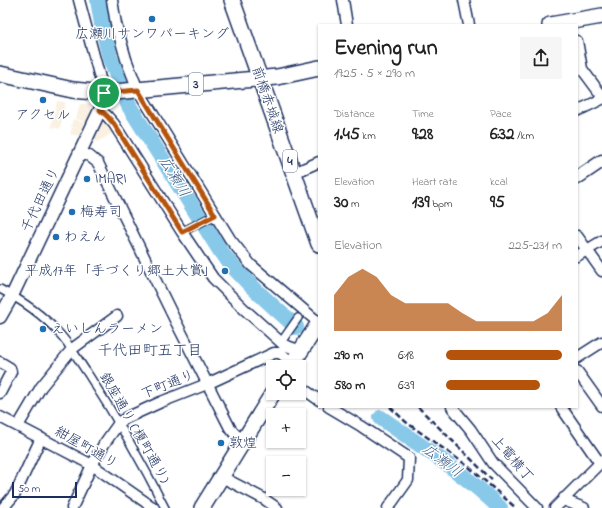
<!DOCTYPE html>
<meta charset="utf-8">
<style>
:root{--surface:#fff;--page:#f6f6f6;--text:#222;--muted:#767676;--accent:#b45309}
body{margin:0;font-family:"Indie Flower","Klee One",sans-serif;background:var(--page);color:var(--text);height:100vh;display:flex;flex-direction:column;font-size:15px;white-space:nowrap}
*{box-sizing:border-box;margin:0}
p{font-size:13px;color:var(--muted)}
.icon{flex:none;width:22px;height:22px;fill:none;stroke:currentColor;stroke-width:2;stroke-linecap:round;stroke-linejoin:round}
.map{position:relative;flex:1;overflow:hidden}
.details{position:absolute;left:318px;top:24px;width:260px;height:384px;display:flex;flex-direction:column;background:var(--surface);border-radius:0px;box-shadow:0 1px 3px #0004}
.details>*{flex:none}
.tools{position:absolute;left:266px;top:360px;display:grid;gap:8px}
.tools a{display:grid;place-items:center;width:40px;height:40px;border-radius:0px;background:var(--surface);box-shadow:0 1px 3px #0004;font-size:20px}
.scale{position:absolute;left:12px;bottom:10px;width:65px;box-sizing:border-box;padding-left:4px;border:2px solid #1b2f5e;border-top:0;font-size:11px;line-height:14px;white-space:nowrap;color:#1b2f5e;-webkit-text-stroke:3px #fff;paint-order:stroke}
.pin{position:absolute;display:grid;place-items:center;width:34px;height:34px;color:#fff;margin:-17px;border:2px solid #fff;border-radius:50%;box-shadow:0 1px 4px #0007}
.round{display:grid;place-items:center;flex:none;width:42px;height:42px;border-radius:0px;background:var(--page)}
.summary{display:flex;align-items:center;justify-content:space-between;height:68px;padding:0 16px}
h1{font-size:22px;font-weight:700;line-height:30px}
.stats{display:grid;grid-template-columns:repeat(3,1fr);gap:6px;height:68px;padding:4px 16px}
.stats div{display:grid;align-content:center}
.stats b{font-size:17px;font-weight:700}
.stats small{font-size:11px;font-weight:400}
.stats p{font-size:11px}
.chart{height:112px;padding:8px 16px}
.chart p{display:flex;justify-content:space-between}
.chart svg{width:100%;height:72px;margin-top:4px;fill:var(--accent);opacity:.7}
ul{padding:0 16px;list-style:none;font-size:13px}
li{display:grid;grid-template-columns:64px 48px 1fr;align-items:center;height:30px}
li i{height:10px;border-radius:5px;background:var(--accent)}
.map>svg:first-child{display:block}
.built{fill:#faf1e3}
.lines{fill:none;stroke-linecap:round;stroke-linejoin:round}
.river{stroke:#88c9e9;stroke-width:16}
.pedestrian-casing{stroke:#1b2f5e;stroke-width:10}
.minor-casing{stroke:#1b2f5e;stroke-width:13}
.tertiary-casing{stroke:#1b2f5e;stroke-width:15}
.primary-casing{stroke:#1b2f5e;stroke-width:18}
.pedestrian{stroke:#fff;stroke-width:7}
.minor{stroke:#fff;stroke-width:10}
.tertiary{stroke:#fff;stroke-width:12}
.primary{stroke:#fff;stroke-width:15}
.rail{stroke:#1b2f5e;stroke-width:2.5;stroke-dasharray:6 3;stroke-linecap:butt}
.route-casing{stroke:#fff;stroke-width:8}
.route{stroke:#b45309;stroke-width:5}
.poi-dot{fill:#1f6fb2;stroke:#fff;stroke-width:1.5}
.labels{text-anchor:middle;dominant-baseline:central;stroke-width:3;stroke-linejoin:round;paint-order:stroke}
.shield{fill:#fff;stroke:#5f6d8e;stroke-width:1}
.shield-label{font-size:13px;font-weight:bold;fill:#1b2f5e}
.poi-label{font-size:14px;fill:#1b2f5e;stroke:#fff;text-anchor:start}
.street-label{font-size:14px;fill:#1b2f5e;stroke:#fff}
.water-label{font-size:15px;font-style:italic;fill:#3c5d88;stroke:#fff}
.neighbourhood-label{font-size:15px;fill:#1b2f5e;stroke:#fff}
</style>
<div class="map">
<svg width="602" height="508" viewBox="0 0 602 508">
<rect width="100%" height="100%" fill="#fff"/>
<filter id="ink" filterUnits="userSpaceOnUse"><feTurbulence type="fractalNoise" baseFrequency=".025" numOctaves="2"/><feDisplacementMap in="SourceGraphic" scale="8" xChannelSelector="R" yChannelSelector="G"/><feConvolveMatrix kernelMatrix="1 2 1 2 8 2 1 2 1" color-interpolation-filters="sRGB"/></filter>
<g filter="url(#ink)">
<!-- built -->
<path class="built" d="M 57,101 L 65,102 L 60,129 L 51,127 Z
M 80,104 L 89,104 L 91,110 L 86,122 L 76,119 Z
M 73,119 L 85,123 L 80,136 L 70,134 L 72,127 L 79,129 L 71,126 Z
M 102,122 L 108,123 L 113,133 L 97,142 L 94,140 Z"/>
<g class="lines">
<!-- river -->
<path class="river" d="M 98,0 L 102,24 L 110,58 L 129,106 L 221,252 C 243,281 270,303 296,327
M 381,418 C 422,447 464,473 500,508"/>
<!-- pedestrian casing -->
<g class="pedestrian-casing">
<path id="pedestrian" d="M 182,232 L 215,215
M 0,289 C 21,300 42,314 58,332 C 70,344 78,360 88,374 C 116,417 142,462 165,508
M 284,338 L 298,318"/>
</g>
<!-- minor casing -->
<g class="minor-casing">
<path id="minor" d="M 79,0 L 104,93
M 112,0 L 116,24 L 126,59 L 138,90 L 230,239 L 251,265 L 319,323
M 343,0 L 347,25
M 464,0 L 469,25
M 577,41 L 582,69 L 602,96
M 100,110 L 107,116 L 114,124 L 182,232 L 213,278 L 244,309 L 284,345 L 301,351
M 577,111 L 602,99
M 80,155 L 88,155 L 98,163 L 175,320 L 230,428 L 234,433 L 243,441
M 294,173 L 319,162
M 577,236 L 602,271
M 577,256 L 602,241
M 577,358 L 602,342
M 0,362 L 10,368 L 11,372 L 0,393
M 577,371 L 602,406
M 299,386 L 319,400
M 329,407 L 361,426 L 409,458 L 408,480 L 388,508
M 452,407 L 471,430 L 493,463 L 537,508
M 561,407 L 597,459 L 602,462
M 0,417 L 92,465 L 154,508
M 18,426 L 41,387 L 72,349 L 117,316
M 222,477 L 264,499 L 277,508
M 564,498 L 566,501 L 584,508
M 3,508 L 15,494 L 41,438
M 72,508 L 92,465 L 104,444 L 119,423 L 126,418 L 161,402 L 207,384 L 274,353 L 280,353 L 293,363
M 555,508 L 602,461"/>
</g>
<!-- tertiary casing -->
<g class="tertiary-casing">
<path id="tertiary" d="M 577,178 L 602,161
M 0,317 L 12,296 L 100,110 L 103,103 L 104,93"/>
</g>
<!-- primary casing -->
<g class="primary-casing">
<path id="primary" d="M 232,0 L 319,244
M 550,25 L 602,16
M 0,74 L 73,90 L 104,93 L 277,77 L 319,68
M 290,367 L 319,323
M 202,508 L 273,393"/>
</g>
<!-- pedestrian -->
<use href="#pedestrian" class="pedestrian"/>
<!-- minor -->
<use href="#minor" class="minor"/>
<!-- tertiary -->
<use href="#tertiary" class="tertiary"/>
<!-- primary -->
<use href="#primary" class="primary"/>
<!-- rail -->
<path class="rail" d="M 390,407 L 406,422 L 469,467 L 516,508
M 418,407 L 471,459 L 492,480"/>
</g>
</g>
<g class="lines" filter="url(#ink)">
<!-- route casing -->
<g class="route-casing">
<path id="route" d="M 138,90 L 215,215 L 182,232 L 114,124 L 107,116 L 100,110 L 104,93 Z"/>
</g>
<!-- route -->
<use href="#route" class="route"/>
</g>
<!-- markers -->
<g class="poi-dot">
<circle cx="152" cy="19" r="4"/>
<circle cx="43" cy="100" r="4"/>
<circle cx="87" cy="179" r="4"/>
<circle cx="72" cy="212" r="4"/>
<circle cx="56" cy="237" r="4"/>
<circle cx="225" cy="271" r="4"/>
<circle cx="43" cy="329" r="4"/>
<circle cx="221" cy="443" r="4"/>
</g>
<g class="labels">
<!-- shield labels -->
<g class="shield">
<rect x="189" y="73" width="14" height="22" rx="3"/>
<rect x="283" y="150" width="14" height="22" rx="3"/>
</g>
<g class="shield-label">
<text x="196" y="84">3</text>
<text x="290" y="161">4</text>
</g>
<!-- poi labels -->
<g class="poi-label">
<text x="152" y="34" text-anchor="middle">広瀬川サンワパーキング</text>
<text x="43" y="115" text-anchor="middle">アクセル</text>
<text x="95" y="179">IMARI</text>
<text x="80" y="212">梅寿司</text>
<text x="64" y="237">わえん</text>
<text x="217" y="271" text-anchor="end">平成17年「手づくり郷土大賞」</text>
<text x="51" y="329">えいしんラーメン</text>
<text x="229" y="443">敦煌</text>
</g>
<!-- street labels -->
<g class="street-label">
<text transform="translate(267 100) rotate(71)">前橋赤城線</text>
<text transform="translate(41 200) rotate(-64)">千代田通り</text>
<text transform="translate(168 385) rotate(-22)">下町通り</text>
<text transform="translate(134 428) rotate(60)">銀座通り (榎町通り)</text>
<text transform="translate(86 448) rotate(30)">紺屋町通り</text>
<text transform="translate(512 459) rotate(49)">上電横丁</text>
</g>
<!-- water labels -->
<g class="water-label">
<text transform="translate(174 177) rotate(58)">広瀬川</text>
<text transform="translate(442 461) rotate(37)">広瀬川</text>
</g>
<!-- neighbourhood labels -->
<g class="neighbourhood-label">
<text x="150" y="351">千代田町五丁目</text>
</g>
</g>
</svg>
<div class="tools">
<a><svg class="icon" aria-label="locate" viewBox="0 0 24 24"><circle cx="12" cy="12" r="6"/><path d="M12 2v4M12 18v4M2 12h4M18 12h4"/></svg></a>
<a>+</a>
<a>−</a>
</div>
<div class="scale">50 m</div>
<div class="pin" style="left:104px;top:93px;background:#1e9e55"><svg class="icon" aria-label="arrive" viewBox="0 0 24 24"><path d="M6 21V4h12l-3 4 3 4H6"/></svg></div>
<section class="details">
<div class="summary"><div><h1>Evening run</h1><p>19:25 · 5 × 290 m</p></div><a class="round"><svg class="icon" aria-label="share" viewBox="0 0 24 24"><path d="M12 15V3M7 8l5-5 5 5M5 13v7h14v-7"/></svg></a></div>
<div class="stats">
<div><p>Distance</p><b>1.45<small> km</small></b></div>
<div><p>Time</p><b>9:28</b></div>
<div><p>Pace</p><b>6:32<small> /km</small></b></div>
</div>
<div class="stats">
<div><p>Elevation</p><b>30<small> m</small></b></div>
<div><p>Heart rate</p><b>139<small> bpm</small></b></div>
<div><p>kcal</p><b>95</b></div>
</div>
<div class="chart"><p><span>Elevation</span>225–231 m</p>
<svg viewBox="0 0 160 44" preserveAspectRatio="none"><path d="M0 44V22L10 11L20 6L30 11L40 22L50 27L60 27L70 27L80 27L90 33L100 38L110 38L120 38L130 38L140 38L150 33L160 22V44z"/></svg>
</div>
<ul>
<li><b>290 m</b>6:18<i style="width:100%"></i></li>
<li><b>580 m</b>6:39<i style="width:81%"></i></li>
</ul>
</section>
</div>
